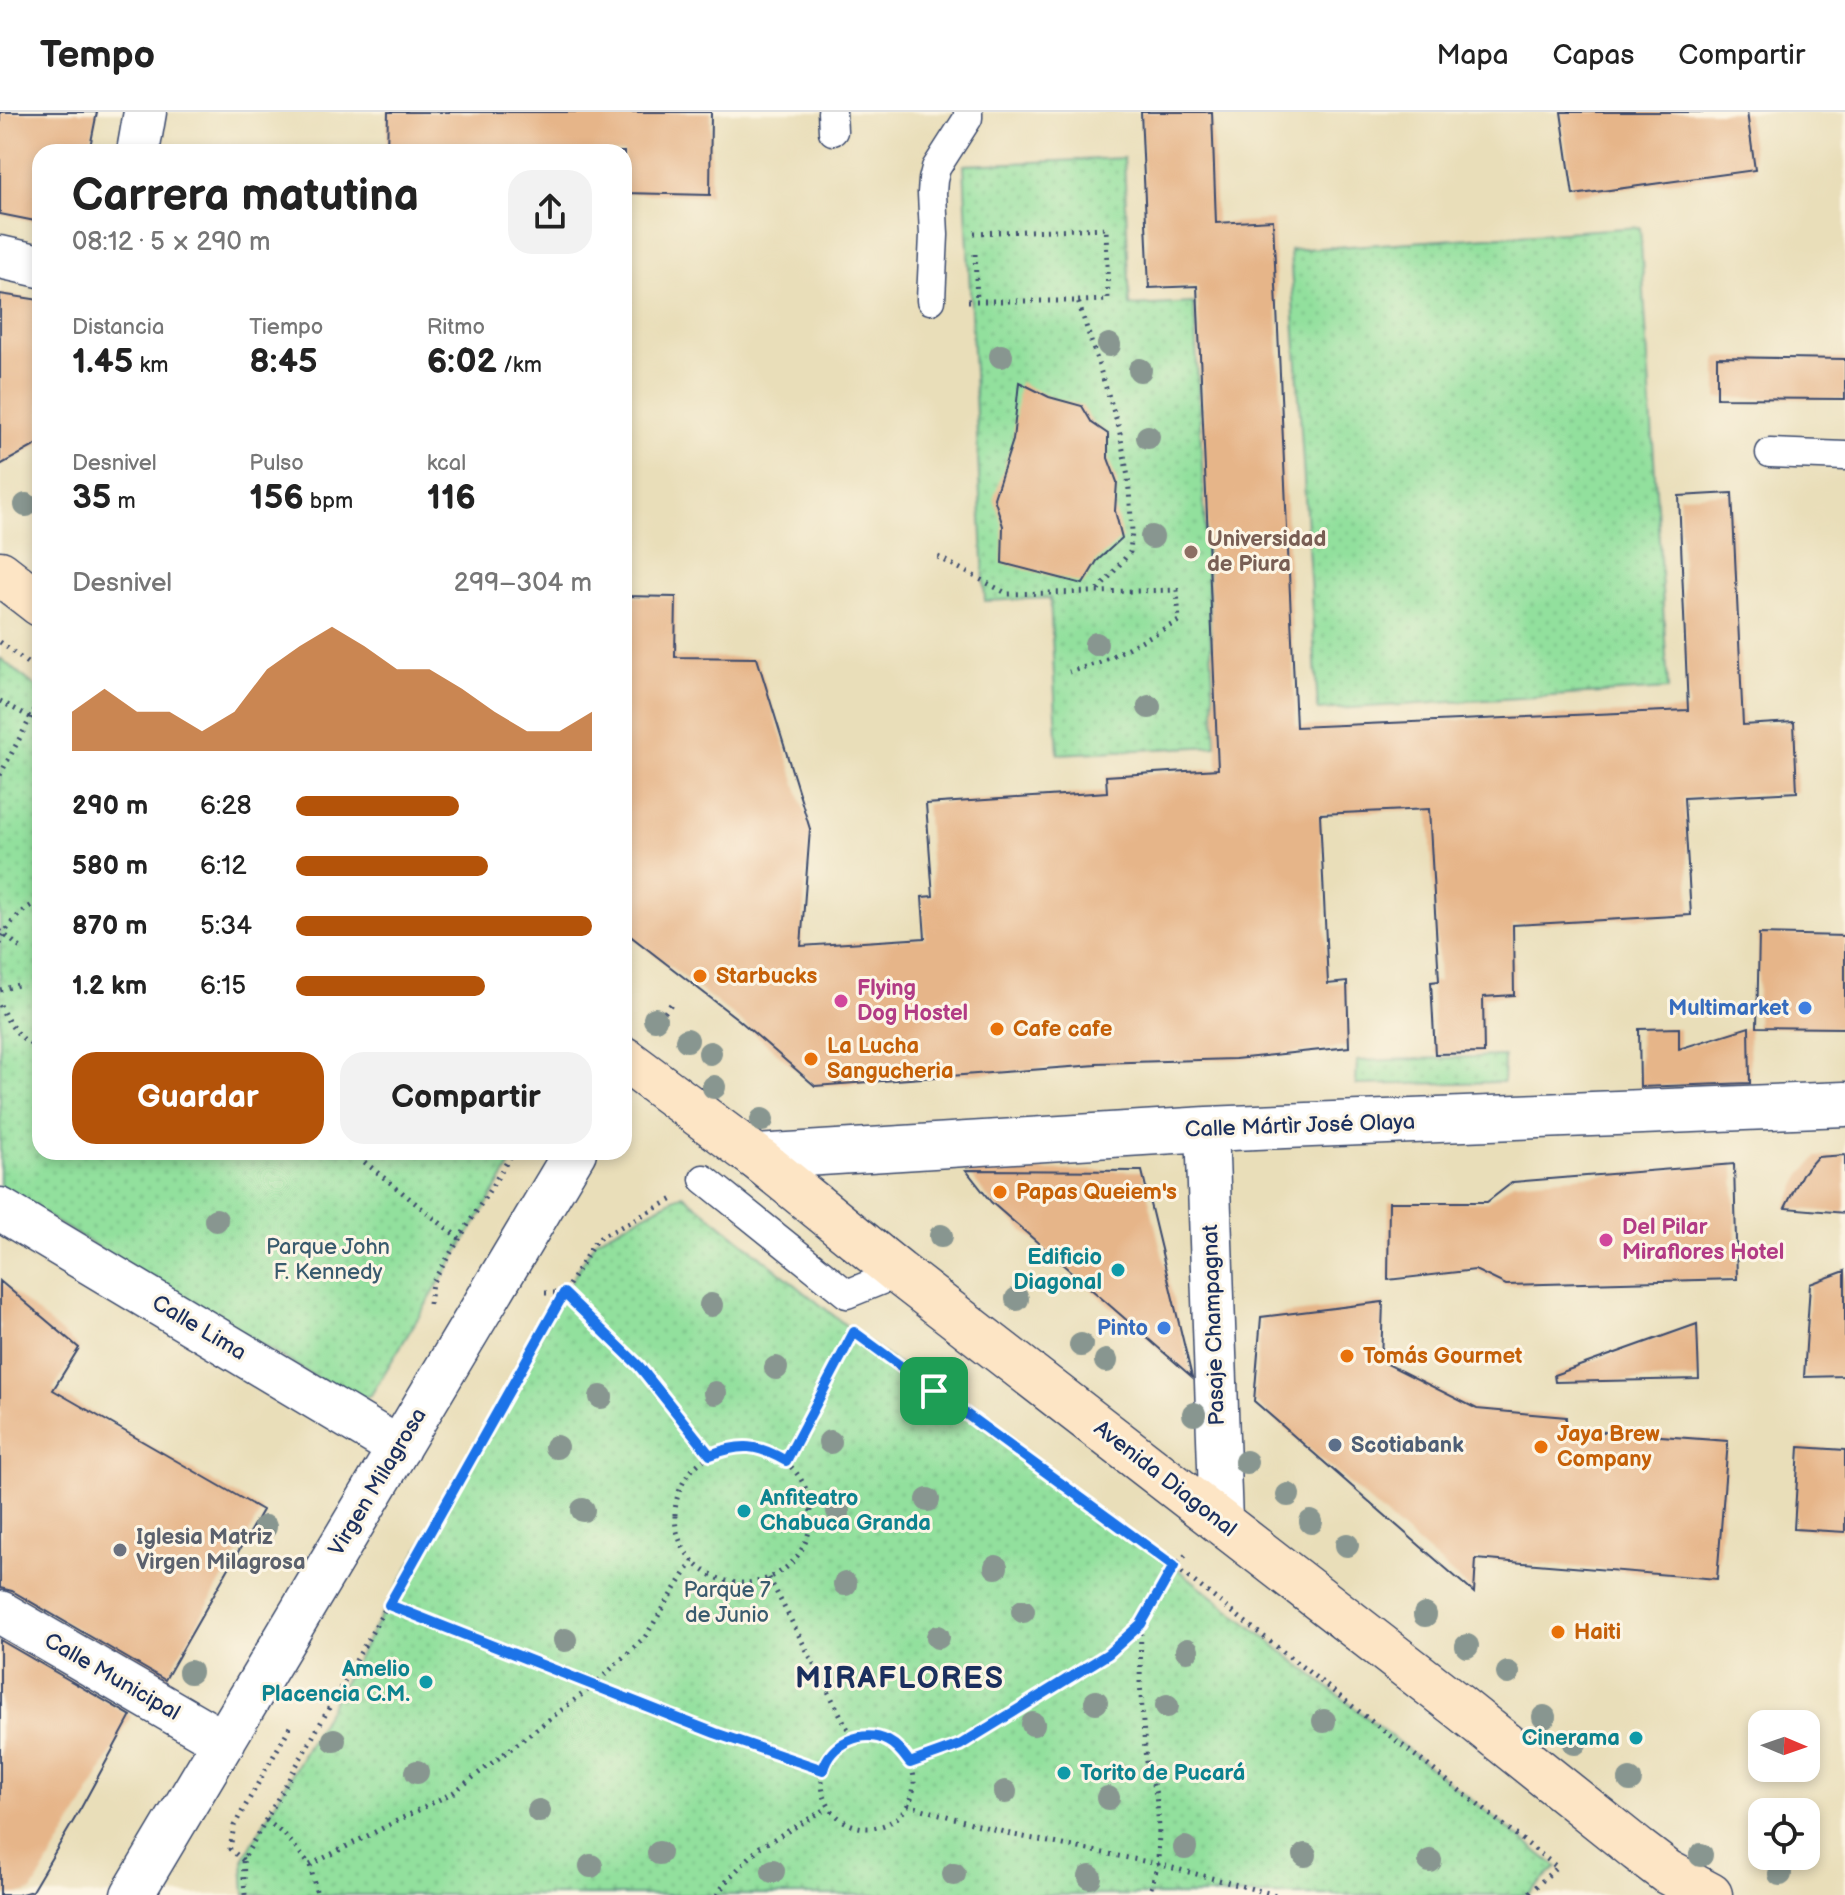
<!DOCTYPE html>
<html lang="es">
<meta charset="utf-8">
<style>
:root{--surface:#fff;--page:#f2f2f2;--text:#222;--muted:#767676;--line:#e0e0e0;--accent:#b45309}
body{margin:0;font-family:"Balsamiq Sans",sans-serif;background:var(--page);color:var(--text);height:100vh;display:flex;flex-direction:column;font-size:30px;white-space:nowrap}
*{box-sizing:border-box;margin:0}
p{font-size:26px;color:var(--muted)}
.icon{flex:none;width:44px;height:44px;fill:none;stroke:currentColor;stroke-width:2;stroke-linecap:round;stroke-linejoin:round}
.map{position:relative;flex:1;overflow:hidden}
.drawer{position:absolute;left:32px;top:32px;width:600px;height:1016px;display:flex;flex-direction:column;background:var(--surface);border-radius:24px;box-shadow:0 4px 12px #0003}
.drawer>*{flex:none}
.needle{width:52px;rotate:92deg}
.fabs{position:absolute;left:1748px;top:1598px;display:grid;gap:16px}
.fabs a{display:grid;place-items:center;width:72px;height:72px;border-radius:16px;background:var(--surface);box-shadow:0 4px 12px #0003;font-size:40px}
.pin{position:absolute;display:grid;place-items:center;width:68px;height:68px;color:#fff;margin:-34px;border-radius:16px;box-shadow:0 4px 12px #0006}
.round{display:grid;place-items:center;flex:none;width:84px;height:84px;border-radius:24px;background:var(--page)}
.overview{display:flex;align-items:center;justify-content:space-between;height:136px;padding:0 40px}
h1{font-size:44px;font-weight:700;line-height:60px}
.metrics{display:grid;grid-template-columns:repeat(3,1fr);gap:12px;height:136px;padding:8px 40px}
.metrics div{display:grid;align-content:center}
.metrics b{font-size:34px;font-weight:700}
.metrics small{font-size:22px;font-weight:400}
.metrics p{font-size:22px}
.chart{height:224px;padding:16px 40px}
.chart p{display:flex;justify-content:space-between}
.chart svg{width:100%;height:144px;margin-top:8px;fill:var(--accent);opacity:.7}
.button{display:flex;gap:16px;margin-top:auto;padding:16px 40px}
.button a{flex:1;height:92px;border-radius:24px;background:var(--accent);color:#fff;font-size:32px;font-weight:700;line-height:92px;text-align:center}
.button a+a{background:var(--page);color:var(--text)}
ul{padding:0 40px;list-style:none;font-size:26px}
li{display:grid;grid-template-columns:128px 96px 1fr;align-items:center;height:60px}
li i{height:20px;border-radius:10px;background:var(--accent)}
header{display:flex;align-items:center;gap:48px;box-sizing:border-box;height:112px;padding:0 40px;background:var(--surface);border-bottom:2px solid var(--line)}
header strong{font-size:38px}
nav{display:flex;gap:44px;margin-inline-start:auto;font-size:28px}
.map>svg:first-child{display:block}
.park{fill:url(#park-dots);stroke:#56887e;stroke-width:2}
.building{fill:#e6b589}
.lines{fill:none;stroke-linecap:round;stroke-linejoin:round}
.service-casing{stroke:#3a496c;stroke-width:31}
.pedestrian-casing{stroke:#3a496c;stroke-width:45}
.minor-casing{stroke:#3a496c;stroke-width:47}
.secondary-casing{stroke:#3a496c;stroke-width:47}
.path{stroke:#3a496c;stroke-width:5;stroke-dasharray:2 6;stroke-linecap:butt}
.service{stroke:#fff;stroke-width:28}
.pedestrian{stroke:#fff;stroke-width:42}
.minor{stroke:#fff;stroke-width:44}
.secondary{stroke:#fde5c5;stroke-width:44}
.tree{fill:#889690}
.route-casing{stroke:#fff;stroke-width:16}
.route{stroke:#1a73e8;stroke-width:10}
.education-dot{fill:#8d6e63;stroke:#fcf5e5;stroke-width:3}
.food-dot{fill:#e8710a;stroke:#fcf5e5;stroke-width:3}
.hotel-dot{fill:#d1479c;stroke:#fcf5e5;stroke-width:3}
.shop-dot{fill:#3f7fe0;stroke:#fcf5e5;stroke-width:3}
.culture-dot{fill:#0f9aa8;stroke:#fcf5e5;stroke-width:3}
.service-dot{fill:#5c6f8a;stroke:#fcf5e5;stroke-width:3}
.worship-dot{fill:#6b7280;stroke:#fcf5e5;stroke-width:3}
.labels{text-anchor:middle;dominant-baseline:central;stroke-width:6;stroke-linejoin:round;paint-order:stroke}
.education-label{font-size:22px;font-weight:bold;fill:#785e54;stroke:#fcf5e5;text-anchor:start}
.food-label{font-size:22px;font-weight:bold;fill:#c56008;stroke:#fcf5e5;text-anchor:start}
.hotel-label{font-size:22px;font-weight:bold;fill:#b23c85;stroke:#fcf5e5;text-anchor:start}
.shop-label{font-size:22px;font-weight:bold;fill:#366cbe;stroke:#fcf5e5;text-anchor:end}
.street-label{font-size:22px;fill:#1b2f5e;stroke:#fcf5e5}
.park-label{font-size:22px;fill:#395b6e;stroke:#fcf5e5}
.culture-label{font-size:22px;font-weight:bold;fill:#0d838f;stroke:#fcf5e5;text-anchor:end}
.service-label{font-size:22px;font-weight:bold;fill:#4e5e75;stroke:#fcf5e5;text-anchor:start}
.worship-label{font-size:22px;font-weight:bold;fill:#5b616d;stroke:#fcf5e5;text-anchor:start}
.district-label{font-size:30px;font-weight:bold;letter-spacing:2px;fill:#1b2f5e;stroke:#fcf5e5}
</style>
<header>
<strong>Tempo</strong>
<nav><a>Mapa</a><a>Capas</a><a>Compartir</a></nav>
</header>
<div class="map">
<svg width="1845" height="1783" viewBox="0 0 1845 1783">
<defs>
<pattern id="park-dots" width="8" height="8" patternUnits="userSpaceOnUse" patternTransform="scale(2)"><rect width="8" height="8" fill="#92e09d"/><path d="M2 2h.1M6 6h.1" fill="none" stroke="#7dc08a" stroke-width="1.8" stroke-linecap="round"/></pattern>
</defs>
<rect width="100%" height="100%" fill="#fcf5e5"/>
<filter id="ink" filterUnits="userSpaceOnUse"><feTurbulence type="fractalNoise" baseFrequency=".0125" numOctaves="2"/><feDisplacementMap in="SourceGraphic" scale="16" xChannelSelector="R" yChannelSelector="G"/><feConvolveMatrix kernelMatrix="1 2 1 2 8 2 1 2 1" color-interpolation-filters="sRGB"/></filter>
<filter id="wash" filterUnits="userSpaceOnUse"><feTurbulence type="fractalNoise" baseFrequency=".006" numOctaves="4" result="noise"/><feDisplacementMap in="SourceGraphic" scale="32" xChannelSelector="R" yChannelSelector="G"/><feGaussianBlur stdDeviation="1.8" result="paint"/><feColorMatrix in="noise" values="0 0 0 0 0 0 0 0 0 0 0 0 0 0 0 0 0 1.4 0 .05"/><feComposite in="paint" operator="in"/></filter>
<g filter="url(#wash)">
<rect width="100%" height="100%" fill="#e9deb9"/>
<!-- park -->
<path class="park" d="M 1124,46 L 1130,194 L 1194,191 L 1216,634 L 1058,642 L 1050,486 L 985,489 L 964,53 Z
M 1640,115 L 1668,577 L 1318,598 L 1290,138 Z
M 0,546 L 40,578 L 40,1040 L 519,1040 L 371,1283 L 354,1288 L 28,1093 L 0,1075 Z
M 1504,944 L 1503,970 L 1356,973 L 1357,949 Z
M 683,1082 L 854,1220 L 1174,1454 L 1557,1755 L 1527,1783 L 245,1783 L 243,1748 L 564,1181 L 596,1128 Z"/>
<g id="blocks">
<!-- building -->
<path class="building" d="M 0,0 L 97,0 L 89,40 L 40,40 L 40,110 L 0,102 Z
M 388,0 L 711,0 L 710,83 L 624,81 L 624,40 L 387,40 Z
M 1141,0 L 1212,0 L 1216,111 L 1273,108 L 1296,615 L 1688,598 L 1679,384 L 1732,381 L 1743,613 L 1794,610 L 1797,680 L 1684,686 L 1691,803 L 1513,813 L 1514,883 L 1483,885 L 1484,941 L 1435,942 L 1431,870 L 1439,869 L 1429,697 L 1320,702 L 1328,872 L 1347,870 L 1349,935 L 1235,947 L 1096,951 L 1096,953 L 815,974 L 739,908 L 624,819 L 624,484 L 676,485 L 675,545 L 757,546 L 810,717 L 801,834 L 925,826 L 922,785 L 933,784 L 926,692 L 1107,680 L 1106,664 L 1218,657 L 1197,174 L 1149,176 Z
M 1561,0 L 1747,0 L 1755,58 L 1573,83 Z
M 0,182 L 40,188 L 40,331 L 0,353 Z
M 1717,245 L 1845,247 L 1845,287 L 1717,286 Z
M 1019,270 L 1049,285 L 1082,294 L 1092,311 L 1108,322 L 1108,346 L 1117,370 L 1115,399 L 1122,426 L 1097,449 L 1083,472 L 1002,451 L 1003,414 L 994,386 L 1013,328 Z
M 1759,822 L 1845,824 L 1845,916 L 1757,915 Z
M 1749,915 L 1750,971 L 1640,975 L 1639,917 L 1679,916 L 1679,937 Z
M 1845,1043 L 1845,1101 L 1785,1096 L 1802,1062 L 1817,1045 Z
M 1734,1052 L 1737,1167 L 1506,1173 L 1475,1158 L 1388,1168 L 1389,1090 L 1487,1090 L 1513,1070 Z
M 966,1058 L 1142,1059 L 1192,1265 L 991,1090 Z
M 1845,1159 L 1845,1264 L 1804,1265 L 1810,1172 Z
M 0,1169 L 79,1236 L 53,1278 L 262,1398 L 165,1568 L 12,1479 L 0,1476 Z
M 1383,1190 L 1381,1249 L 1477,1297 L 1566,1305 L 1566,1317 L 1728,1329 L 1717,1467 L 1476,1447 L 1474,1481 L 1254,1289 L 1261,1205 Z
M 1697,1212 L 1699,1267 L 1555,1270 L 1554,1263 Z
M 1799,1335 L 1845,1338 L 1845,1420 L 1794,1417 Z
M 0,1528 L 131,1604 L 81,1696 L 32,1779 L 18,1783 L 0,1783 Z"/>
</g>
</g>
<g filter="url(#ink)">
<use href="#blocks" fill-opacity="0" stroke="#3a496c" stroke-width="2"/>
<g class="lines">
<!-- service casing -->
<g class="service-casing">
<path id="service" d="M 832,0 L 833,19
M 931,188 L 934,123 L 932,81 L 933,68 L 936,56 L 968,6 L 968,0
M 1770,341 L 1845,344
M 704,1067 L 847,1182 L 899,1161"/>
</g>
<!-- pedestrian casing -->
<g class="pedestrian-casing">
<path id="pedestrian" d="M 138,40 L 145,0
M 0,145 L 40,154
M 1207,1017 L 1221,1410
M 0,1097 L 399,1336
M 0,1500 L 224,1630
M 132,1783 L 575,1040"/>
</g>
<!-- minor casing -->
<g class="minor-casing">
<path id="minor" d="M 756,1045 L 1207,1017 L 1845,992"/>
</g>
<!-- secondary casing -->
<g class="secondary-casing">
<path id="secondary" d="M 0,461 L 40,492
M 624,947 L 756,1045 L 899,1161 L 1458,1594 L 1638,1738 L 1667,1760 L 1710,1783"/>
</g>
<!-- path -->
<path class="path" d="M 974,121 L 1106,116 L 1108,188 L 1078,189
M 975,142 L 977,189
M 968,189 L 1078,189 L 1119,316 L 1128,365 L 1132,419 L 1130,440 L 1096,481
M 938,445 L 1008,482 L 1177,478 L 1179,509 L 1101,550 L 1069,560
M 0,530 L 40,561
M 0,589 L 30,605
M 0,663 L 40,588
M 0,819 L 22,837
M 0,832 C 6,813 22,797 40,789
M 0,878 L 18,873
M 0,893 C 8,912 21,929 40,937
M 655,913 L 671,892
M 352,1040 L 460,1127
M 545,1181 L 564,1181 L 639,1254 L 710,1343
M 429,1192 L 432,1171 L 513,1040
M 853,1219 L 1174,1454 L 1557,1755 L 1527,1783
M675 1403a68 68 0 1 1 136 0a68 68 0 1 1-136 0Z
M 786,1349 L 854,1220
M 769,1466 L 853,1627
M 389,1493 L 715,1621 L 823,1658
M 1141,1513 L 1140,1571 L 1146,1650 L 1156,1682 L 1159,1715 L 1158,1752 L 1149,1783
M822 1670a46 46 0 1 1 92 0a46 46 0 1 1-92 0Z
M 910,1651 L 960,1633 L 1108,1542 L 1141,1512 L 1174,1454 L 1188,1441
M 908,1693 L 1014,1723 L 1158,1752 L 1276,1783
M 266,1708 L 286,1724 L 310,1753 L 317,1783
M 243,1748 L 230,1737 L 234,1714 L 291,1613
M 310,1753 L 454,1680 L 593,1574 L 645,1525 L 693,1449
M 245,1783 L 243,1748 L 564,1181 L 596,1128 L 673,1087
M 717,1783 L 728,1767 L 760,1735 L 828,1696"/>
<!-- service -->
<use href="#service" class="service"/>
<!-- pedestrian -->
<use href="#pedestrian" class="pedestrian"/>
<!-- minor -->
<use href="#minor" class="minor"/>
<!-- secondary -->
<use href="#secondary" class="secondary"/>
</g>
<!-- trees -->
<g class="tree">
<circle cx="1109" cy="233" r="12"/>
<circle cx="1001" cy="244" r="12"/>
<circle cx="1140" cy="258" r="12"/>
<circle cx="1148" cy="325" r="12"/>
<circle cx="26" cy="393" r="12"/>
<circle cx="1152" cy="425" r="12"/>
<circle cx="1096" cy="532" r="12"/>
<circle cx="1149" cy="595" r="12"/>
<circle cx="655" cy="907" r="12"/>
<circle cx="687" cy="928" r="12"/>
<circle cx="710" cy="941" r="12"/>
<circle cx="714" cy="975" r="12"/>
<circle cx="762" cy="1008" r="12"/>
<circle cx="216" cy="1108" r="12"/>
<circle cx="941" cy="1124" r="12"/>
<circle cx="1017" cy="1187" r="12"/>
<circle cx="711" cy="1193" r="12"/>
<circle cx="1081" cy="1233" r="12"/>
<circle cx="1106" cy="1249" r="12"/>
<circle cx="776" cy="1256" r="12"/>
<circle cx="715" cy="1281" r="12"/>
<circle cx="601" cy="1285" r="12"/>
<circle cx="1194" cy="1302" r="12"/>
<circle cx="830" cy="1330" r="12"/>
<circle cx="556" cy="1335" r="12"/>
<circle cx="1246" cy="1350" r="12"/>
<circle cx="1288" cy="1383" r="12"/>
<circle cx="928" cy="1388" r="12"/>
<circle cx="583" cy="1398" r="12"/>
<circle cx="838" cy="1399" r="12"/>
<circle cx="1311" cy="1410" r="12"/>
<circle cx="265" cy="1415" r="12"/>
<circle cx="1347" cy="1433" r="12"/>
<circle cx="996" cy="1455" r="12"/>
<circle cx="845" cy="1472" r="12"/>
<circle cx="1023" cy="1499" r="12"/>
<circle cx="1425" cy="1503" r="12"/>
<circle cx="938" cy="1525" r="12"/>
<circle cx="565" cy="1528" r="12"/>
<circle cx="1467" cy="1534" r="12"/>
<circle cx="1187" cy="1538" r="12"/>
<circle cx="190" cy="1560" r="12"/>
<circle cx="1508" cy="1561" r="12"/>
<circle cx="1096" cy="1590" r="12"/>
<circle cx="1167" cy="1594" r="12"/>
<circle cx="1544" cy="1605" r="12"/>
<circle cx="1324" cy="1609" r="12"/>
<circle cx="1033" cy="1612" r="12"/>
<circle cx="334" cy="1628" r="12"/>
<circle cx="1575" cy="1631" r="12"/>
<circle cx="417" cy="1660" r="12"/>
<circle cx="1630" cy="1668" r="12"/>
<circle cx="1005" cy="1680" r="12"/>
<circle cx="1108" cy="1686" r="12"/>
<circle cx="539" cy="1699" r="12"/>
<circle cx="1185" cy="1736" r="12"/>
<circle cx="659" cy="1741" r="12"/>
<circle cx="1305" cy="1743" r="12"/>
<circle cx="1701" cy="1743" r="12"/>
<circle cx="1430" cy="1749" r="12"/>
<circle cx="591" cy="1754" r="12"/>
<circle cx="773" cy="1759" r="12"/>
<circle cx="954" cy="1762" r="12"/>
<circle cx="1780" cy="1762" r="12"/>
<circle cx="1090" cy="1765" r="12"/>
</g>
</g>
<g class="lines" filter="url(#ink)">
<!-- route casing -->
<g class="route-casing">
<path id="route" d="M 564,1181 L 639,1254 L 710,1343 C 741,1331 757,1332 786,1349 L 854,1220 L 1174,1454 L 1141,1512 L 1108,1542 L 960,1633 L 910,1651 C 904,1643 898,1634 888,1629 C 863,1616 830,1631 823,1658 L 715,1621 L 389,1493 Z"/>
</g>
<!-- route -->
<use href="#route" class="route"/>
</g>
<!-- markers -->
<circle class="education-dot" cx="1191" cy="440" r="8"/>
<g class="food-dot">
<circle cx="700" cy="864" r="8"/>
<circle cx="997" cy="917" r="8"/>
<circle cx="811" cy="947" r="8"/>
<circle cx="1000" cy="1080" r="8"/>
<circle cx="1347" cy="1244" r="8"/>
<circle cx="1541" cy="1335" r="8"/>
<circle cx="1558" cy="1520" r="8"/>
</g>
<g class="hotel-dot">
<circle cx="841" cy="889" r="8"/>
<circle cx="1606" cy="1128" r="8"/>
</g>
<g class="shop-dot">
<circle cx="1805" cy="896" r="8"/>
<circle cx="1164" cy="1216" r="8"/>
</g>
<g class="culture-dot">
<circle cx="1118" cy="1158" r="8"/>
<circle cx="744" cy="1399" r="8"/>
<circle cx="426" cy="1570" r="8"/>
<circle cx="1636" cy="1626" r="8"/>
<circle cx="1064" cy="1661" r="8"/>
</g>
<circle class="service-dot" cx="1335" cy="1333" r="8"/>
<circle class="worship-dot" cx="120" cy="1438" r="8"/>
<g class="labels">
<!-- education labels -->
<g class="education-label">
<text x="1207" y="427">Universidad<tspan x="1207" dy="25">de Piura</tspan></text>
</g>
<!-- food labels -->
<g class="food-label">
<text x="716" y="864">Starbucks</text>
<text x="1013" y="917">Cafe cafe</text>
<text x="827" y="934">La Lucha<tspan x="827" dy="25">Sangucheria</tspan></text>
<text x="1016" y="1080">Papas Queiem's</text>
<text x="1363" y="1244">Tomás Gourmet</text>
<text x="1557" y="1322">Jaya Brew<tspan x="1557" dy="25">Company</tspan></text>
<text x="1574" y="1520">Haiti</text>
</g>
<!-- hotel labels -->
<g class="hotel-label">
<text x="857" y="876">Flying<tspan x="857" dy="25">Dog Hostel</tspan></text>
<text x="1622" y="1115">Del Pilar<tspan x="1622" dy="25">Miraflores Hotel</tspan></text>
</g>
<!-- shop labels -->
<g class="shop-label">
<text x="1789" y="896">Multimarket</text>
<text x="1148" y="1216">Pinto</text>
</g>
<!-- street labels -->
<g class="street-label">
<text transform="translate(1300 1014) rotate(-2)">Calle Mártìr José Olaya</text>
<text transform="translate(1214 1213) rotate(-92)">Pasaje Champagnat</text>
<text transform="translate(199 1216) rotate(31)">Calle Lima</text>
<text transform="translate(1165 1367) rotate(38)">Avenida Diagonal</text>
<text transform="translate(378 1370) rotate(-59)">Virgen Milagrosa</text>
<text transform="translate(112 1565) rotate(30)">Calle Municipal</text>
</g>
<!-- park labels -->
<g class="park-label">
<text x="328" y="1135">Parque John<tspan x="328" dy="25">F. Kennedy</tspan></text>
<text x="727" y="1478">Parque 7<tspan x="727" dy="25">de Junio</tspan></text>
</g>
<!-- culture labels -->
<g class="culture-label">
<text x="1102" y="1145">Edificio<tspan x="1102" dy="25">Diagonal</tspan></text>
<text x="760" y="1386" text-anchor="start">Anfiteatro<tspan x="760" dy="25">Chabuca Granda</tspan></text>
<text x="410" y="1557">Amelio<tspan x="410" dy="25">Placencia C.M.</tspan></text>
<text x="1620" y="1626">Cinerama</text>
<text x="1080" y="1661" text-anchor="start">Torito de Pucará</text>
</g>
<!-- service labels -->
<g class="service-label">
<text x="1351" y="1333">Scotiabank</text>
</g>
<!-- worship labels -->
<g class="worship-label">
<text x="136" y="1425">Iglesia Matriz<tspan x="136" dy="25">Virgen Milagrosa</tspan></text>
</g>
<!-- district labels -->
<g class="district-label">
<text x="900" y="1567">MIRAFLORES</text>
</g>
</g>
</svg>
<div class="fabs">
<a><svg class="needle" viewBox="-14 -14 28 28"><path d="M0-13l5 13h-10z" fill="#e53935"/><path d="M0 13l5-13h-10z" fill="#767676"/></svg></a>
<a><svg class="icon" aria-label="locate" viewBox="0 0 24 24"><circle cx="12" cy="12" r="6"/><path d="M12 2v4M12 18v4M2 12h4M18 12h4"/></svg></a>
</div>
<div class="pin" style="left:934px;top:1279px;background:#1e9e55"><svg class="icon" aria-label="arrive" viewBox="0 0 24 24"><path d="M6 21V4h12l-3 4 3 4H6"/></svg></div>
<section class="drawer">
<div class="overview"><div><h1>Carrera matutina</h1><p>08:12 · 5 × 290 m</p></div><a class="round"><svg class="icon" aria-label="share" viewBox="0 0 24 24"><path d="M12 15V3M7 8l5-5 5 5M5 13v7h14v-7"/></svg></a></div>
<div class="metrics">
<div><p>Distancia</p><b>1.45<small> km</small></b></div>
<div><p>Tiempo</p><b>8:45</b></div>
<div><p>Ritmo</p><b>6:02<small> /km</small></b></div>
</div>
<div class="metrics">
<div><p>Desnivel</p><b>35<small> m</small></b></div>
<div><p>Pulso</p><b>156<small> bpm</small></b></div>
<div><p>kcal</p><b>116</b></div>
</div>
<div class="chart"><p><span>Desnivel</span>299–304 m</p>
<svg viewBox="0 0 160 44" preserveAspectRatio="none"><path d="M0 44V32L10 25L20 32L30 32L40 38L50 32L60 19L70 12L80 6L90 12L100 19L110 19L120 25L130 32L140 38L150 38L160 32V44z"/></svg>
</div>
<ul>
<li><b>290 m</b>6:28<i style="width:55%"></i></li>
<li><b>580 m</b>6:12<i style="width:65%"></i></li>
<li><b>870 m</b>5:34<i style="width:100%"></i></li>
<li><b>1.2 km</b>6:15<i style="width:64%"></i></li>
</ul>
<div class="button"><a>Guardar</a><a>Compartir</a></div>
</section>
</div>
